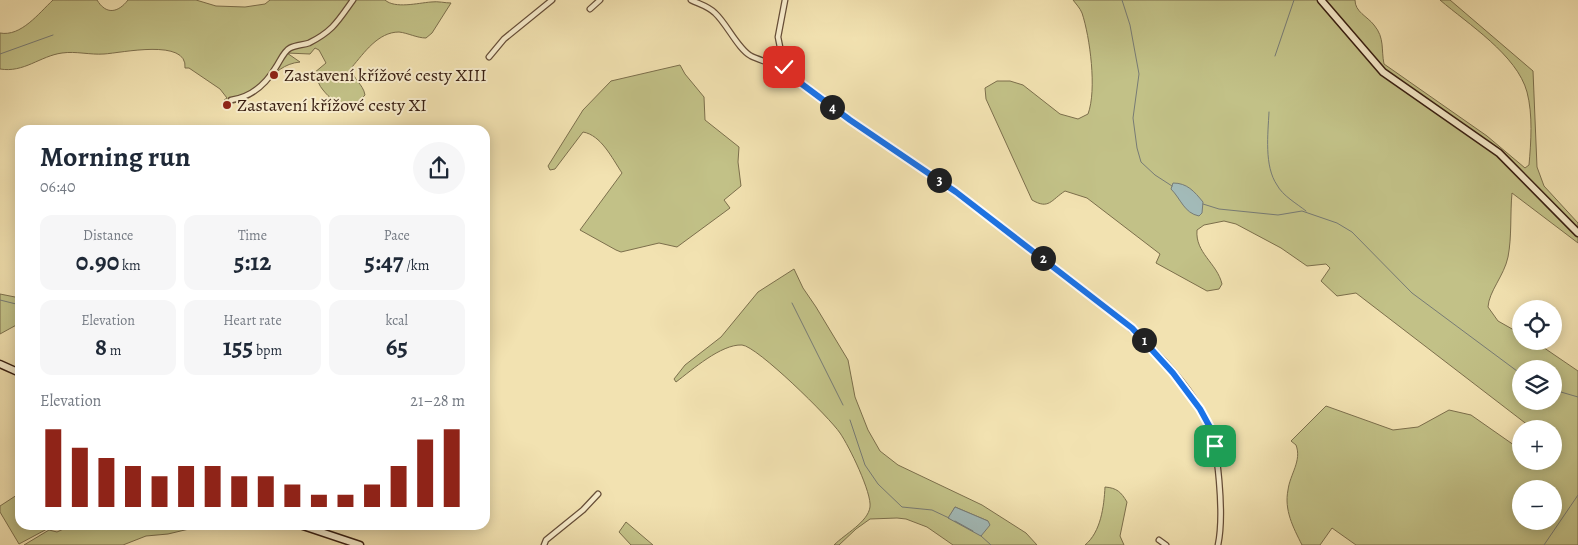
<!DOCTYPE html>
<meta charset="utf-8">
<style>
:root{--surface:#fff;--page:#f6f6f7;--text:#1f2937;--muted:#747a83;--accent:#8f2418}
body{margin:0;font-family:Alegreya,serif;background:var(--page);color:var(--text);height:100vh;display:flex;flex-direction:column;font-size:19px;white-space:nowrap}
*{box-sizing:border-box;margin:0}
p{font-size:16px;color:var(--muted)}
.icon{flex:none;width:28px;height:28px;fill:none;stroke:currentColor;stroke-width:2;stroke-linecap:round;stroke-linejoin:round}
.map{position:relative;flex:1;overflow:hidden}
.details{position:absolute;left:15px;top:125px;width:475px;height:405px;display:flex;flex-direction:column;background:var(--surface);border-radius:15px;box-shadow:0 2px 12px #0003}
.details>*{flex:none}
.fabs{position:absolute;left:1512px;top:300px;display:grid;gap:10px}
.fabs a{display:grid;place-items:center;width:50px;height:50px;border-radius:50%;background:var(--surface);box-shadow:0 2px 12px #0003;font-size:25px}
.pin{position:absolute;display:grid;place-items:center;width:42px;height:42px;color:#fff;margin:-21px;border-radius:10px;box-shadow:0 2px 8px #0006}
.km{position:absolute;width:25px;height:25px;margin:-12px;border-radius:50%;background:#222;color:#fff;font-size:14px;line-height:25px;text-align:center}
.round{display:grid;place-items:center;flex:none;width:52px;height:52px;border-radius:26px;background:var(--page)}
.overview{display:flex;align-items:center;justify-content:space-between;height:85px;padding:0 25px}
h1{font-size:28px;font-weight:600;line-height:38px}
.metrics{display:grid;grid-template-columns:repeat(3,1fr);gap:8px;height:85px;padding:5px 25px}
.metrics div{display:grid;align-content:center;border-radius:12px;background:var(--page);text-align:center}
.metrics b{font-size:25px;font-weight:600}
.metrics small{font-size:14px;font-weight:400}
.metrics p{font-size:14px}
.chart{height:140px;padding:10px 25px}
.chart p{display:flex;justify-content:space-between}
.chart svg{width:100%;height:90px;margin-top:5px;stroke:var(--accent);stroke-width:6}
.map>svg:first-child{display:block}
.green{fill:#c2c187;stroke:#7c6f4c;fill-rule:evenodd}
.water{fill:#a2bab8;stroke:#777b75}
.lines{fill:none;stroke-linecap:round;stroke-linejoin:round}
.stream{stroke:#777b75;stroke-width:1}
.street-casing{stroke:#664e38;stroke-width:7}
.secondary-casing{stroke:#371d10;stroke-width:9}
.street{stroke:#f7eccc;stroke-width:4.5}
.secondary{stroke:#f7eccc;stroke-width:6}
.route-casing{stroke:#fff;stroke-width:10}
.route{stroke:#1a73e8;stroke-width:6}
.poi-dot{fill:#8f2418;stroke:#f7eccc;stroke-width:2}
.labels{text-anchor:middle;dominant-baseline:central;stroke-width:4;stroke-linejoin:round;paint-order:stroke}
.poi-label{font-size:18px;fill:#371d10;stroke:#f7eccc;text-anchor:start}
</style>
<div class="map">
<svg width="1578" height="545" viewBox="0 0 1578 545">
<rect width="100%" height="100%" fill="#f2e2b1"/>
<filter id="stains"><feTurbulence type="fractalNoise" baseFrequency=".004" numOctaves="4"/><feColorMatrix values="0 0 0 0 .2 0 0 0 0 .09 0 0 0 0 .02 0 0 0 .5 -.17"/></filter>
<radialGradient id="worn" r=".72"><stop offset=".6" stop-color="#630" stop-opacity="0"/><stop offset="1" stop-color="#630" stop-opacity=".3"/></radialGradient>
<!-- green -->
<path class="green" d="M 53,0 L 97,0 C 106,15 118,13 128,0 L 196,0 L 216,6 L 245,7 L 265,4 L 270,0 L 385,0 C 395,9 418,3 431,2 C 438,1 445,3 451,3 L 432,33 L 426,38 C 417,38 408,33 399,32 C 378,32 364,53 352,67 C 352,80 363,83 365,95 C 350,112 336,106 323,90 C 319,86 317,78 314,73 L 326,63 L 319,50 L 315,48 L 310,54 L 287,53 L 300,62 C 268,65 263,100 228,104 L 224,100 L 227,98 L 220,89 L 189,68 L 185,68 C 188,38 121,53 104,54 C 90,55 76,51 62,53 C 40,56 24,73 0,69 L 0,33 C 21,37 39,13 53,0 Z
M 1073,0 L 1355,0 C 1355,12 1367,16 1374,25 C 1385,38 1381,50 1384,64 L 1487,136 L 1525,168 L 1529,165 C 1531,142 1533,115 1527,92 C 1517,55 1468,24 1440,0 L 1450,0 L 1533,71 L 1537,167 L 1544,186 L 1578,223 L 1578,243 L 1512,193 C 1510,214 1512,236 1508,257 C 1504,276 1489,291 1488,307 L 1498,321 L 1521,334 L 1521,341 L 1534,341 L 1578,371 L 1578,545 L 1356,545 L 1332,528 L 1320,545 L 1302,545 C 1293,527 1284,510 1288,490 C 1290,474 1302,461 1296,445 L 1291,441 L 1326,406 L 1393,430 L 1418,427 L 1449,410 L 1471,415 L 1521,450 L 1521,461 L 1554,461 L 1554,429 L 1533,429 L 1356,293 L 1337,296 L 1321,281 L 1330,268 L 1326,264 L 1307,266 L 1281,248 L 1236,224 L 1224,221 L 1204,225 L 1197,230 C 1195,253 1217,263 1222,284 L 1219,289 L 1207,291 L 1156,263 L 1160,254 L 1087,198 L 1065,191 C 1051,200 1049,210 1032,200 L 986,99 L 985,88 L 997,81 L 1010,81 L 1023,85 L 1060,114 L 1078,119 L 1088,114 C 1097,90 1090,37 1082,13 C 1080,8 1076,4 1073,0 ZM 1536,363 L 1544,369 L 1554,369 L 1554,401 L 1521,401 L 1521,390 L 1517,371 ZM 1521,489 L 1554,489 L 1554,521 L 1521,521 Z
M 680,65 L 685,74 L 704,97 L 705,120 L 739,147 L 738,162 L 741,186 L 724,200 L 730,208 L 677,247 L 659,243 L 621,252 L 616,250 L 580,230 L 622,173 C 612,158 601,135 583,132 L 555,169 L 550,170 L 548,166 L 583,110 L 611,81 Z
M 794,269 L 803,288 L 816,307 L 848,360 L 855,397 L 868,430 L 880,451 L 898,465 L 982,505 L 1026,533 L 1037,545 L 953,545 L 927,527 L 906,519 L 897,518 L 870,519 L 856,529 L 839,545 L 834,545 C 845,534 868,522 870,507 C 872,493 849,446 840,433 C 830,418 757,346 742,345 C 721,344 692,370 676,382 L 674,379 L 685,365 L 721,337 L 758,292 ZM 955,507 L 988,521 L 981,535 L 949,518 Z
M 0,294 L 20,298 L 20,323 L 0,334 Z
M 1105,487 C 1117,488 1121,492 1127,502 L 1120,536 L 1124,545 L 1085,545 C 1101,532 1104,506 1105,487 Z
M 20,493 L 20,525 L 46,525 L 47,529 L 19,544 L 0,512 L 0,506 Z
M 626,522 L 653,545 L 631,545 L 619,532 Z
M 72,525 L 192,525 L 189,529 L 168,534 L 146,536 L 123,545 L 24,545 L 49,530 L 57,532 Z"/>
<!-- water -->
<path class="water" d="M 1173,183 C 1187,183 1194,191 1203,202 L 1202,213 L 1199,216 C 1184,213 1181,199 1171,189 Z
M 955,507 L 988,521 L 990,525 L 981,536 L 979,535 L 948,518 Z"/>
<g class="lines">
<!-- stream -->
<path class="stream" d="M 1122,0 L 1130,25 L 1139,74 L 1133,118 L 1137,148 L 1141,162 L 1155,175 L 1172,186
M 0,54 L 53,35
M 1275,56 L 1294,0
M 1269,112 C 1268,134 1264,166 1277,185 C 1283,196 1296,203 1306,211
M 1203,204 L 1219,209 L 1278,215 L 1302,211 L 1337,223 L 1352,232 L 1412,293 L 1517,371
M 0,300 L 20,305
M 792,303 L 843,405
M 1554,390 L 1578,397
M 850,420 L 865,465 L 878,484 L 902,507 L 932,510 L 949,518
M 955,521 L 973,531
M 981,536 L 991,545
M 1544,545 L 1578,495"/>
<!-- street casing -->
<g class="street-casing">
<path id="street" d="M 691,0 C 699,4 708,6 715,13 C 727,24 738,49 751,56 C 762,61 774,64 784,71 C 810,87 833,108 859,125 C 928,171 995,220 1060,271 C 1112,312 1175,359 1206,419 C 1219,444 1224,517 1218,545
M 590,9 L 600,0
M 489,57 L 504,39 L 552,0
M 783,70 L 784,67 L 778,37 L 785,0
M 231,100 C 251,97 266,84 276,67 C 280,61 284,51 290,48 C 296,45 303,45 309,43 C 333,31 338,21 353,0
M 1159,540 L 1166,545
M 544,545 L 546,540 L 583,510 L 598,494"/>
</g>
<!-- secondary casing -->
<g class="secondary-casing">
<path id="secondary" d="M 1321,0 L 1383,72 L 1499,153 L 1578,233
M 0,364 L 20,373
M 300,525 L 360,545"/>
</g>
<!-- street -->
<use href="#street" class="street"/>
<!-- secondary -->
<use href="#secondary" class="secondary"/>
</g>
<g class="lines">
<!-- route casing -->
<g class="route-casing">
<path id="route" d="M 784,67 L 783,70 L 850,120 L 956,192 L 1132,328 L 1173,373 L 1200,409 L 1212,431 L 1215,446"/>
</g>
<!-- route -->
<use href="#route" class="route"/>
</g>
<!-- markers -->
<g class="poi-dot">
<circle cx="274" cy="75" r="5"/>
<circle cx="227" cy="105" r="5"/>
</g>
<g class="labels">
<!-- poi labels -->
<g class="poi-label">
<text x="284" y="75">Zastavení křížové cesty XIII</text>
<text x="237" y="105">Zastavení křížové cesty XI</text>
</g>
</g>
<rect width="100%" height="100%" filter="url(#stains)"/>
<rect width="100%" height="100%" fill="url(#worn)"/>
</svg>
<div class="fabs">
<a><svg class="icon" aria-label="locate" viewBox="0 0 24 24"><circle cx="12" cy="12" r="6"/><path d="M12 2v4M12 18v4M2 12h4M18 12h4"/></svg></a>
<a><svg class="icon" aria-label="layers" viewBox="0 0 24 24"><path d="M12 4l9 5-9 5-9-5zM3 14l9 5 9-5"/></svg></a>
<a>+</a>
<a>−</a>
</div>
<div class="pin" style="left:1215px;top:446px;background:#1e9e55"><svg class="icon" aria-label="arrive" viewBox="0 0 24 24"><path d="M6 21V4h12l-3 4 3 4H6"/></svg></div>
<div class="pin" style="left:784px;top:67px;background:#d93025"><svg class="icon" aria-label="check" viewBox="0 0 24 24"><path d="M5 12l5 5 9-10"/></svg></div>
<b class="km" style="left:1144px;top:340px">1</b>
<b class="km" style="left:1043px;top:258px">2</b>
<b class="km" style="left:939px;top:180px">3</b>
<b class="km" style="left:832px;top:107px">4</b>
<section class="details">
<div class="overview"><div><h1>Morning run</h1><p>06:40</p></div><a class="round"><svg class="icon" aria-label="share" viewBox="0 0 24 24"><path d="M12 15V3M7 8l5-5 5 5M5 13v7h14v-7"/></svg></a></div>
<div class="metrics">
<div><p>Distance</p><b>0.90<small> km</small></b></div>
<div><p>Time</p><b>5:12</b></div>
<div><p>Pace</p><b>5:47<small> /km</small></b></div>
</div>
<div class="metrics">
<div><p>Elevation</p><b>8<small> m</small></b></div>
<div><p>Heart rate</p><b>155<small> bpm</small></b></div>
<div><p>kcal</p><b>65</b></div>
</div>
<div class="chart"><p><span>Elevation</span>21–28 m</p>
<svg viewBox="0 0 160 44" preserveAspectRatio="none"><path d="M5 44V6M15 44V15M25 44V20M35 44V24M45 44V29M55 44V24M65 44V24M75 44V29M85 44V29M95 44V33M105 44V38M115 44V38M125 44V33M135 44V24M145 44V11M155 44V6"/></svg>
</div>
</section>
</div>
